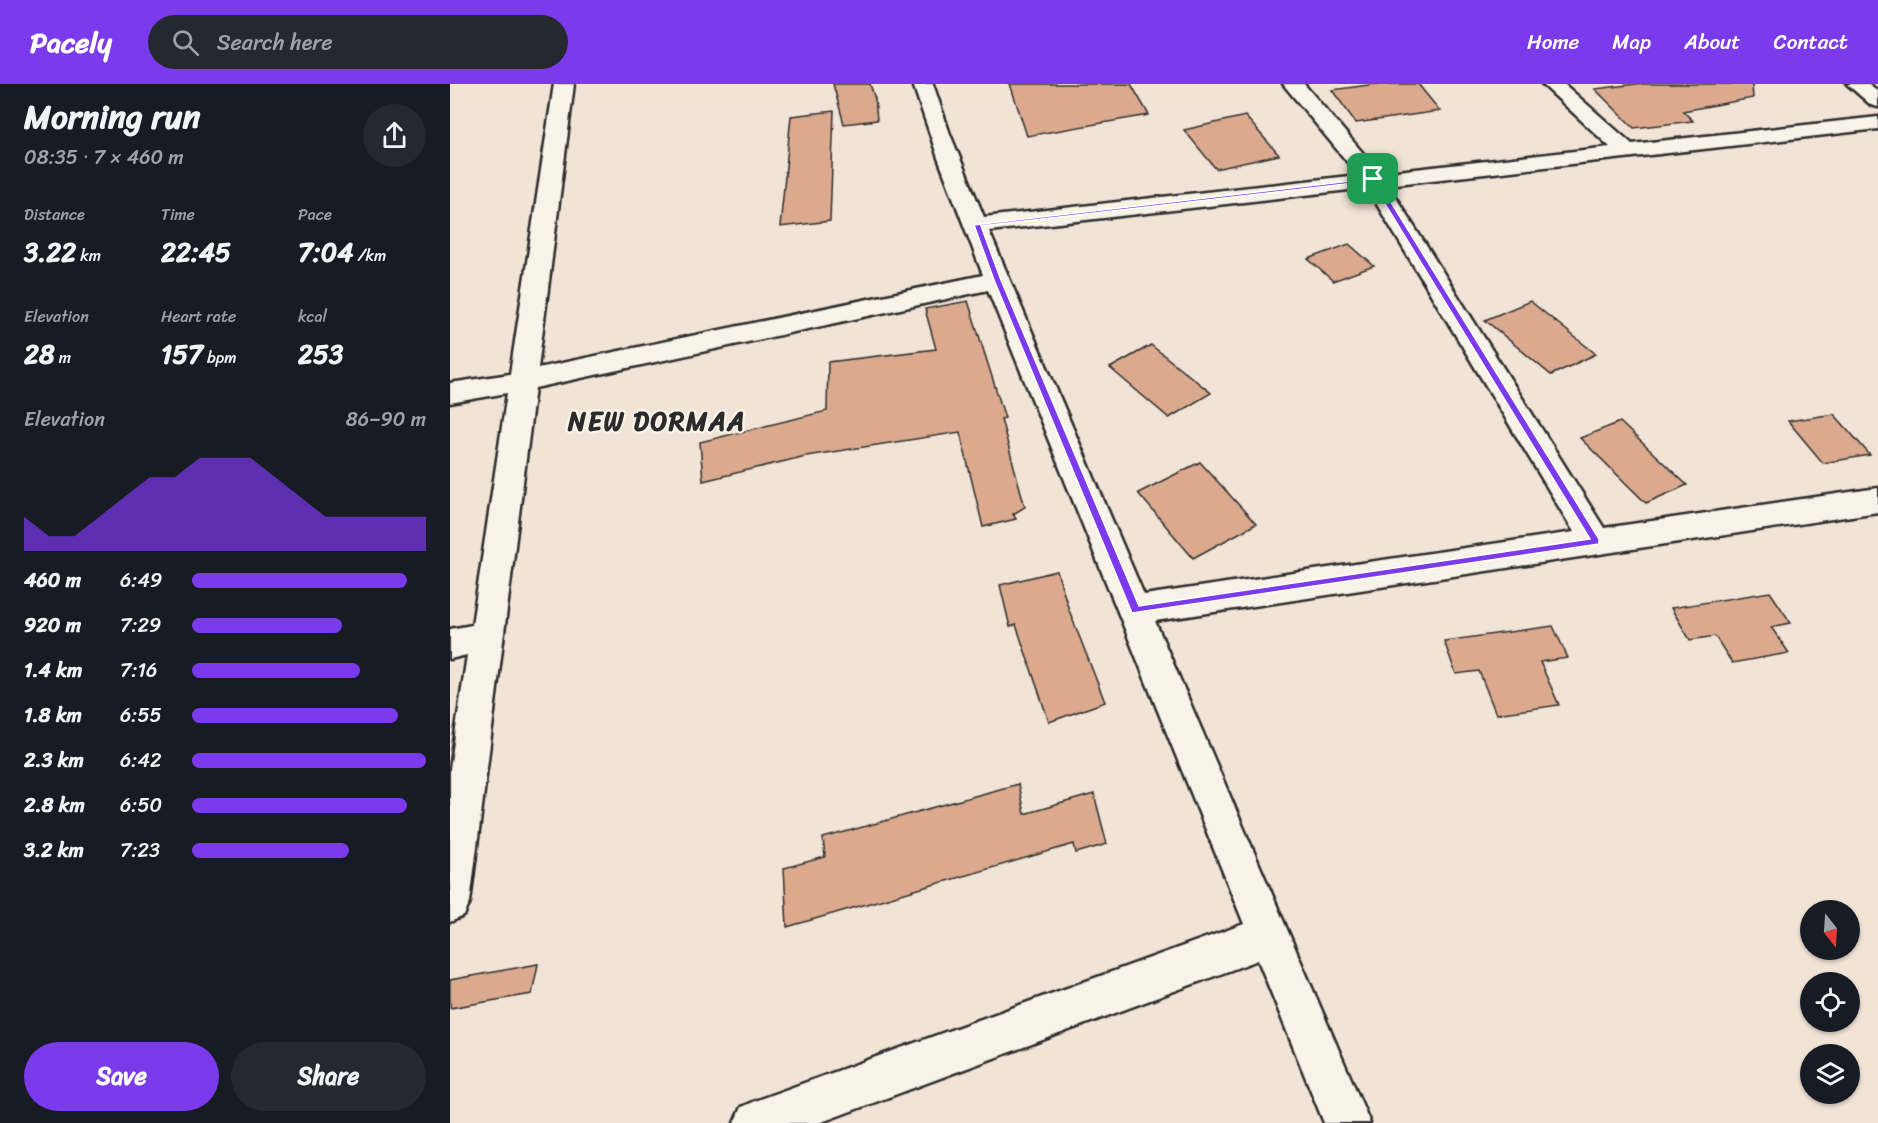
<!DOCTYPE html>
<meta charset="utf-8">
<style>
:root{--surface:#171b24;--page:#242831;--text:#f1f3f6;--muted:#9ea1a6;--accent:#7c3aed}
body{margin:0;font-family:Sriracha,sans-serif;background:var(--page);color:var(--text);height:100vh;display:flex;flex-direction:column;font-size:22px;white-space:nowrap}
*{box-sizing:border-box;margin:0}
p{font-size:20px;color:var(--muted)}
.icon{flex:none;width:33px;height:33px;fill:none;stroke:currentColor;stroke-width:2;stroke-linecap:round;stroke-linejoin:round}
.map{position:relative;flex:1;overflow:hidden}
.details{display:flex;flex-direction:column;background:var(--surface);width:450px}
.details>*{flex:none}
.needle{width:39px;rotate:163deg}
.tools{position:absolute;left:1350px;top:816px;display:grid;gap:12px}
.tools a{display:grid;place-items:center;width:60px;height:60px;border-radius:50%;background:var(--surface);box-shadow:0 2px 4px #0004;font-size:30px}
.pin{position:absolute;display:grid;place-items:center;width:51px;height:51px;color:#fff;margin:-26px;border-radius:12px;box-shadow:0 3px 9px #0006}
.round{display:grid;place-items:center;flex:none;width:63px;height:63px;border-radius:32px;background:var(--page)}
.head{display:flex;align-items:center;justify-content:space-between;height:102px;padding:0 24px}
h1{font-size:33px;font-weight:800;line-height:45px}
.metrics{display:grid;grid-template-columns:repeat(3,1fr);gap:9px;height:102px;padding:6px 24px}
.metrics div{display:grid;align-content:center}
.metrics b{font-size:26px;font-weight:800}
.metrics small{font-size:16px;font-weight:400}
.metrics p{font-size:16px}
.chart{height:168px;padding:12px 24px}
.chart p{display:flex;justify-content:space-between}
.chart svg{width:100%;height:108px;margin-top:6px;fill:var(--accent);opacity:.7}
.button{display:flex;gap:12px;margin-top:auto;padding:12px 24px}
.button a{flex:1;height:69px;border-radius:36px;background:var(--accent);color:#fff;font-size:24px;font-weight:800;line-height:69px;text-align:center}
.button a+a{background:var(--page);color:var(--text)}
ul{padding:0 24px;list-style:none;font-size:20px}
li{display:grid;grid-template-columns:96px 72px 1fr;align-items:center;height:45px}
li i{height:15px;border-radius:8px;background:var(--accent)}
header{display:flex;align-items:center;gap:36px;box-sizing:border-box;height:84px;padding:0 30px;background:var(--accent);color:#fff}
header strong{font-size:28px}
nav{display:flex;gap:33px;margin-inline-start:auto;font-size:21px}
.search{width:420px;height:54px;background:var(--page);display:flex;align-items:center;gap:15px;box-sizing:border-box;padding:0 21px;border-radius:33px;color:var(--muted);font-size:22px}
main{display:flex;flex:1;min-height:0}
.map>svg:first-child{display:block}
.building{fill:#dba98e;stroke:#2b2b2b;stroke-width:1.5}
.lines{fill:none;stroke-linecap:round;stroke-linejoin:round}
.minor-casing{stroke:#2b2b2b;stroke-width:5}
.minor{fill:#f7f3e8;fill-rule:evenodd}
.route{fill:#7c3aed;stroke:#fff;stroke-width:1.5;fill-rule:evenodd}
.labels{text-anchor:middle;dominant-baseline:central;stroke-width:4.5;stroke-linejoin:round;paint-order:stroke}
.district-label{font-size:26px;font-weight:bold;letter-spacing:1.5px;fill:#2b2b2b;stroke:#f7f3e8}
</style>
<header>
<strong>Pacely</strong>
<div class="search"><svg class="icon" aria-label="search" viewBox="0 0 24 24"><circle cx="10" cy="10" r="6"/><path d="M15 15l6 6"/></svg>Search here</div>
<nav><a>Home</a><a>Map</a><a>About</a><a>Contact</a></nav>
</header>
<main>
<section class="details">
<div class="head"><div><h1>Morning run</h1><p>08:35 · 7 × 460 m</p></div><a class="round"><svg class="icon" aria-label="share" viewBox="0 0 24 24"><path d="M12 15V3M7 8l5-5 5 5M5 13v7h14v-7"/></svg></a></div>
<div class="metrics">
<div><p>Distance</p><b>3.22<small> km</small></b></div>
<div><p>Time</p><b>22:45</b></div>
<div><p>Pace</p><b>7:04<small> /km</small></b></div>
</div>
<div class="metrics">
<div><p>Elevation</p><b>28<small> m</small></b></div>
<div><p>Heart rate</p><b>157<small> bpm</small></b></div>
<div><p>kcal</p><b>253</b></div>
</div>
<div class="chart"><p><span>Elevation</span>86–90 m</p>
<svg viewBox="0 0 160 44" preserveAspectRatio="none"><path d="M0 44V30L10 38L20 38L30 30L40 22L50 14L60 14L70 6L80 6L90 6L100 14L110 22L120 30L130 30L140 30L150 30L160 30V44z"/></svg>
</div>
<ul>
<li><b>460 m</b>6:49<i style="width:92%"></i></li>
<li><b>920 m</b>7:29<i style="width:64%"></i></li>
<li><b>1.4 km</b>7:16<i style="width:72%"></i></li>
<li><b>1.8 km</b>6:55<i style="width:88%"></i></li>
<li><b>2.3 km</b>6:42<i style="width:100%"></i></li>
<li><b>2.8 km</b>6:50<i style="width:92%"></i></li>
<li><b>3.2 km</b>7:23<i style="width:67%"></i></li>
</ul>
<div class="button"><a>Save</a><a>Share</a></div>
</section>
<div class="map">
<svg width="1428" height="1039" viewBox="0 0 1428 1039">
<rect width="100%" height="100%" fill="#f1e4d6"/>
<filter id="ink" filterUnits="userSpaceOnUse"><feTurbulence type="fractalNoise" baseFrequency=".0167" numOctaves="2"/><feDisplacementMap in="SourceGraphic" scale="12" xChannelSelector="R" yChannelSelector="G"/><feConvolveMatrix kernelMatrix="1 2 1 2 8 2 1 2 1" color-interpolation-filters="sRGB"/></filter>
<g filter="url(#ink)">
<!-- building -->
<path class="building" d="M 383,0 L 420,0 L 425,15 L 427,36 L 394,40 Z
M 560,0 L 681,0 L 699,31 L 577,52 Z
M 926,0 L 968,0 L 990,27 L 906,39 L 882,6 Z
M 1186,0 L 1302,0 L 1303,14 L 1233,27 L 1243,37 L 1184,44 L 1145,5 Z
M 384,27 L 380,137 L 330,143 L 341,32 Z
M 795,32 L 829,71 L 766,85 L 734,46 Z
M 899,160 L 924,182 L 883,197 L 858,175 Z
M 518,217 L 555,334 L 551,335 L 575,423 L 563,430 L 566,435 L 533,443 L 510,348 L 356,372 L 253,397 L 250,358 L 377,327 L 378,278 L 486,265 L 475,225 Z
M 1080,217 L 1146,270 L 1101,291 L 1035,236 Z
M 701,261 L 761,309 L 719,334 L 660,284 Z
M 1384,330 L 1420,371 L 1373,379 L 1338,337 Z
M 1170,338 L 1237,401 L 1196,419 L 1130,354 Z
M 750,378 L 806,440 L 743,474 L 688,409 Z
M 607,487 L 619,526 L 655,618 L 599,638 L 566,541 L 560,543 L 550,501 Z
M 1320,508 L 1341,539 L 1321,543 L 1339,569 L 1282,579 L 1265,552 L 1240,556 L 1221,524 Z
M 1103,542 L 1118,574 L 1090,578 L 1109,621 L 1046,630 L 1029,587 L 1006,590 L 994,557 Z
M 568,700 L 574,730 L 644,710 L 657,760 L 626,769 L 624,760 L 337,843 L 334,784 L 375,773 L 373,754 Z
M 88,880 L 82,910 L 0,924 L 0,896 Z"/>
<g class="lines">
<!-- minor casing -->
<g class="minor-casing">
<path id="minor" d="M 104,0 L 124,0 L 88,284 L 533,191 L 488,74 L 463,0 L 483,0 L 500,50 L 534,133 L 908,91 L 833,0 L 854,0 L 930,89 L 1160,63 L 1092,0 L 1114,0 L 1182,60 L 1428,33 L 1428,45 L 938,101 L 1154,444 L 1428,404 L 1428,428 L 705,537 L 920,1039 L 874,1039 L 808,876 L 369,1039 L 284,1039 L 291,1023 L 307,1016 L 794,840 L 538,206 L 85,304 L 20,818 L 14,832 L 0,838 L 0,685 L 17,571 L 0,575 L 0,545 L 22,541 L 57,309 L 0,319 L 0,299 L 60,290 ZM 917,104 L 1124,448 L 694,511 L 539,147 Z
M 1397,0 L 1419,0 L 1428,7 L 1428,23 L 1421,21 Z"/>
</g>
<!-- minor -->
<use href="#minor" class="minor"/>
</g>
</g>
<!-- route -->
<path class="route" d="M 926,94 L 1149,455 L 1149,460 L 682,529 L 544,196 L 524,141 ZM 921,97 L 1140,455 L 689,522 L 551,196 L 531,142 Z"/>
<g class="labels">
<!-- district labels -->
<g class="district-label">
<text x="207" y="337">NEW DORMAA</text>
</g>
</g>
</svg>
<div class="tools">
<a><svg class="needle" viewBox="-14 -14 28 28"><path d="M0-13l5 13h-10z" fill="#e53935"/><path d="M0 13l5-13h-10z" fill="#9ea1a6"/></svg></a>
<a><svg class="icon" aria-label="locate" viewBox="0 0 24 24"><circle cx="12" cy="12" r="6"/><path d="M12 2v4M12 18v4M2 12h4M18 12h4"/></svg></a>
<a><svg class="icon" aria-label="layers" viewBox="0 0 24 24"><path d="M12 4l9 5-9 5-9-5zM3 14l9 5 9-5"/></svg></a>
</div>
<div class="pin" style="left:923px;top:95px;background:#1e9e55"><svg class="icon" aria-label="arrive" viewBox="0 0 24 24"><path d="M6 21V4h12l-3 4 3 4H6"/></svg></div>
</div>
</main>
